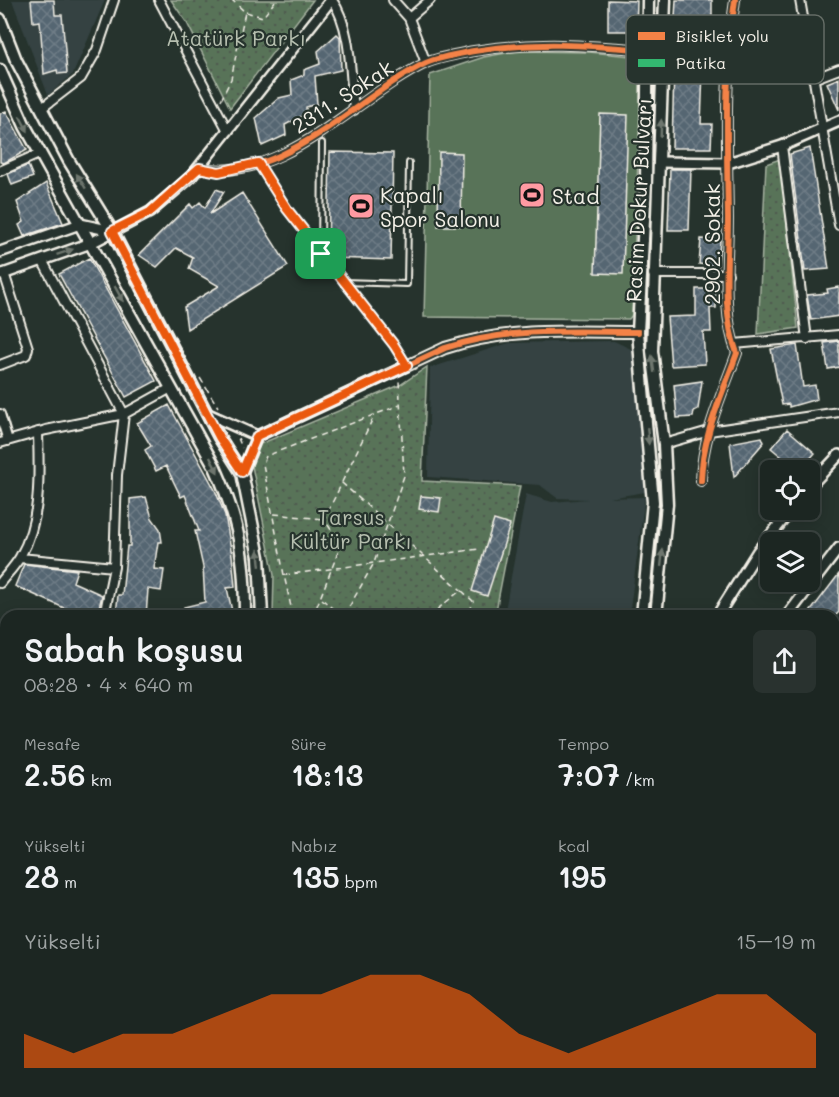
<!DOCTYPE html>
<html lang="tr">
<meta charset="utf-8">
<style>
:root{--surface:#1c2622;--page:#29322f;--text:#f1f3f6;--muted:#a0a5a5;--line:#3a4340;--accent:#ea580c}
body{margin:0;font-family:Mali,sans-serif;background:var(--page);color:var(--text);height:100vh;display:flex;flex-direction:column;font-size:22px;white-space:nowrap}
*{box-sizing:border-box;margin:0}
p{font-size:20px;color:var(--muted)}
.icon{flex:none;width:33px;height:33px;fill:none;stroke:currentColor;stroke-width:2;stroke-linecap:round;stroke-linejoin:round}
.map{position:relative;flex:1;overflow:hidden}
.sheet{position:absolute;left:0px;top:610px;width:840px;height:488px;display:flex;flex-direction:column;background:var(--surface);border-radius:18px 18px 0 0;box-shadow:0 3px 15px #0003,0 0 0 2px var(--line)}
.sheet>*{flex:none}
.controls{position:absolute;left:760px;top:460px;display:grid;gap:12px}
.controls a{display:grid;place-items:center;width:60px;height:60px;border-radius:9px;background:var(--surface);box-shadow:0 3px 15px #0003,0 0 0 2px var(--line);font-size:30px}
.pin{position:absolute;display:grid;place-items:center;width:51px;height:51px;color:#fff;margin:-26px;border-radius:12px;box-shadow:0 3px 9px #0006}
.round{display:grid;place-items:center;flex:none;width:63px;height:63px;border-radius:9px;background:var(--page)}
.summary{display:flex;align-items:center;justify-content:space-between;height:102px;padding:0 24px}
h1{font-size:33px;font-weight:600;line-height:45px}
.stats{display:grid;grid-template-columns:repeat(3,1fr);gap:9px;height:102px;padding:6px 24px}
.stats div{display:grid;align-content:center}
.stats b{font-size:30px;font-weight:600}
.stats small{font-size:16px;font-weight:400}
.stats p{font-size:16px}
.chart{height:168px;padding:12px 24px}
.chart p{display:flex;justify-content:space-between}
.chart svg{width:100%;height:108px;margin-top:6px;fill:var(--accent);opacity:.7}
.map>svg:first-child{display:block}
.built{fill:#344242}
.green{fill:url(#green-dots);stroke:#a6b2a0;stroke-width:1.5}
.pitch{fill:#587359;stroke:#a6b2a0;stroke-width:1.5}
.building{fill:url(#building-cross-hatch);stroke:#f4f1e8;stroke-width:1.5}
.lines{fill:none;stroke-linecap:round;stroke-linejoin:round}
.service-casing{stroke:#f4f1e8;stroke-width:8}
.minor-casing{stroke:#f4f1e8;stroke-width:12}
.tertiary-casing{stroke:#f4f1e8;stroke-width:14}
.secondary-casing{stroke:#f4f1e8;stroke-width:15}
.path{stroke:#f4f1e8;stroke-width:1.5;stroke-dasharray:6 4.5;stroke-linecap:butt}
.service{stroke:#26332d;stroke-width:4}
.minor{stroke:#26332d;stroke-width:8}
.tertiary{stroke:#26332d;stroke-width:9}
.secondary{stroke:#26332d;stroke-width:10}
.quiet{stroke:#33b770;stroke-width:4.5;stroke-dasharray:9 4.5;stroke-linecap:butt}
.cycleway-casing{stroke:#26332d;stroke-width:10}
.cycleway{stroke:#f48246;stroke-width:6}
.oneway{fill:#6e766e}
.route-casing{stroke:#fff;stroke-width:12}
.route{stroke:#ea580c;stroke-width:8}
.labels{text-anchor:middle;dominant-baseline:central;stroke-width:4.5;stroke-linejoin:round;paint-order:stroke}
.park-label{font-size:21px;fill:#b6bfaf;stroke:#26332d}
.street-label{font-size:21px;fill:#f4f1e8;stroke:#26332d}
.poi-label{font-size:21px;fill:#f4f1e8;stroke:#26332d;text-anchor:start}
.key{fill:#26332d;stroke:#646c65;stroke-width:1.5}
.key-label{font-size:16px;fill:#f4f1e8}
</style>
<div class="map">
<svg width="839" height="1097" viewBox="0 0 839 1097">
<defs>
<pattern id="green-dots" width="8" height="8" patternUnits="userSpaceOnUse" patternTransform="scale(1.5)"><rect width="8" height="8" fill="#587359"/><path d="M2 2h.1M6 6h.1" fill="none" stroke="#505b4f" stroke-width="1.8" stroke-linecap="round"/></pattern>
<pattern id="building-cross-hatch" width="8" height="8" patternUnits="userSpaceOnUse" patternTransform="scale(1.5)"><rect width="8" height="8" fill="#556672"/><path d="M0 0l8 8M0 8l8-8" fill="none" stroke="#6e7c86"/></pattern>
</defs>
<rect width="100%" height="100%" fill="#26332d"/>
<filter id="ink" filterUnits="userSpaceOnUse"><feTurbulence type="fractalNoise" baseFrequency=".0167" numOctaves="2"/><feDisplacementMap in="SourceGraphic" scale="12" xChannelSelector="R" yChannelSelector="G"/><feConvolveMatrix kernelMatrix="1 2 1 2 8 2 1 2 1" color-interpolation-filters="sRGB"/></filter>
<g filter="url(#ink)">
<!-- built -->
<path class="built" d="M 12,0 L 105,0 L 73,74 L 48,95 Z
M 614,341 L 633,350 L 645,492 L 609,498 L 645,497 L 629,616 L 504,616 L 526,494 L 552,502 L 588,499 L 557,498 L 540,485 L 428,477 L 430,368 L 509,343 Z"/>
<!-- green -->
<path class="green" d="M 171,0 L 313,0 L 230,108 L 187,23 Z
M 780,159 L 798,328 L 758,334 L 766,164 Z
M 427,367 L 422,481 L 520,486 L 495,616 L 273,616 L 274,575 L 251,461 L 260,444 L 400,385 Z
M 352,1092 L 427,1092 L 423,1097 L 347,1097 Z"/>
<!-- pitch -->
<path class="pitch" d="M 517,51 L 589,52 L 642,57 L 632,315 L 629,319 L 424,317 L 430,75 L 484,57 Z"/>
<!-- building -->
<path class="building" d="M 31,0 L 54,0 L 55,15 L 62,15 L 67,73 L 58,74 L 57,70 L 44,74 L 40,21 L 33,22 Z
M 608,0 L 637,1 L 636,31 L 608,31 Z
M 676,0 L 712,0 L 712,37 L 674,36 Z
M 337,34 L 340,37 L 341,70 L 315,76 L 317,104 L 306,107 L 306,114 L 285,125 L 286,135 L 262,146 L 256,118 L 279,98 L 292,95 L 291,80 L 304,75 L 304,70 L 320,64 L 318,51 Z
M 674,69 L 703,70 L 701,124 L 712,124 L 711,148 L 672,148 Z
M 839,78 L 839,110 L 827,83 Z
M 6,111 L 27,150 L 4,163 L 0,162 L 0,114 Z
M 600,114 L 628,115 L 623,274 L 595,273 Z
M 810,148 L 829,269 L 805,271 L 790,154 Z
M 330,152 L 393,153 L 391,260 L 331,258 L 328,255 Z
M 439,152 L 462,153 L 461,226 L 438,226 Z
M 28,165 L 33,177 L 12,185 L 8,174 Z
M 670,169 L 691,169 L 689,230 L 668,230 Z
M 46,183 L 63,223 L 24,236 L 19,225 L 24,222 L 17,202 Z
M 216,189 L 224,192 L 210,214 L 242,193 L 288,266 L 187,329 L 184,307 L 219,286 L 189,269 L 193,257 L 176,248 L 157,267 L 139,255 L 190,204 L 193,208 L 200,202 L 205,208 Z
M 701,239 L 720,240 L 718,266 L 699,264 Z
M 89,258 L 156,381 L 126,397 L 59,274 Z
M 839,287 L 839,316 L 811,320 L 807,295 L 828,293 L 827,289 Z
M 696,289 L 716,289 L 716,308 L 710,308 L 711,332 L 703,332 L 705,364 L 671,366 L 667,317 L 696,316 Z
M 839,341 L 839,367 L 828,369 L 824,343 Z
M 797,345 L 803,387 L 815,385 L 817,399 L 789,407 L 789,404 L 782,405 L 771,349 Z
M 702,381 L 698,409 L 694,411 L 693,417 L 677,418 L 674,385 Z
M 169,405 L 215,490 L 225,515 L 232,555 L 235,587 L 227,588 L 233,616 L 186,616 L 184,607 L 205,602 L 203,567 L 195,531 L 199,531 L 185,495 L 181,497 L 166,466 L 156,471 L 145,450 L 151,446 L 137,423 Z
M 787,429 L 815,453 L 799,471 L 771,448 Z
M 762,437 L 764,442 L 734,477 L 730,443 Z
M 421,496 L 441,498 L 439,512 L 419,509 Z
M 146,497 L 152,518 L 160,529 L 162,542 L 158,542 L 154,569 L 164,570 L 161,591 L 148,589 L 146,616 L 116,616 L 118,595 L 122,595 L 127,546 L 130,546 L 130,499 Z
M 494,520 L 510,525 L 487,596 L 472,591 Z
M 24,564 L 77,570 L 73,582 L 102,595 L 97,616 L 82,616 L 15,586 Z
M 839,574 L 839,612 L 835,616 L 807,616 Z"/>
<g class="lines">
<!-- service casing -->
<g class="service-casing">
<path id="service" d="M 258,163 L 287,209 L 394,345 L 406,365
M 321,253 L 322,143
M 343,282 L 407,284 L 409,163"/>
</g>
<!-- minor casing -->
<g class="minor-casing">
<path id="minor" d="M 159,0 L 228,131
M 332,0 C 352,28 350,76 354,110
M 393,0 L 409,18 L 426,63
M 800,0 L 839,225
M 409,18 L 430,0
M 813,79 L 839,69
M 42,108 L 81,78 L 97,50 L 114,0
M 782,146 L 807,339
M 199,167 C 280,187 358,95 426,63 C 440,57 459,54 474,51 C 535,41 587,45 647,50
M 0,171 L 41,153
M 42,260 L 124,414 L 117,475 L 114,567 L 104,616
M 653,274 L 728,274
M 734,344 L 839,335
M 0,365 L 26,355 L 28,348 L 4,273
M 0,414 L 8,441
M 0,443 L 46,430 L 124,414 L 171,388
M 664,444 L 709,431 L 839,412
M 701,481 C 702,436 722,395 737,353 C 721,312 728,262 728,218 C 727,145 724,72 735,0
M 20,558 L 114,567
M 0,583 C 7,574 15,566 20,557 C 42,519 39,473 38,432
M 834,693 L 839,697
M 0,731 L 6,728
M 834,774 L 839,777
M 834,903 L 839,894
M 834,934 L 839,936
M 0,999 L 6,1005
M 834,1007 L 839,1010
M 834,1072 L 839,1074
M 94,1092 L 99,1097
M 636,1092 L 642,1097
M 227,1097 L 230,1092
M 529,1097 L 531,1092
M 653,1097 L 653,1092"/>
</g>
<!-- tertiary casing -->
<g class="tertiary-casing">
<path id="tertiary" d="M 660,162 L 728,163 L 782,146 L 839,121
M 0,252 L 80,224 L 112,231
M 0,275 L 91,243 L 150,212 L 191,177 L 331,0
M 208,414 L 257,436
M 257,436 L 445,348 C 508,327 572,332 638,332
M 242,473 L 257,436
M 810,486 L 839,455
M 717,616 L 758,551 L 791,510
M 787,616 L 839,548
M 0,865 L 6,862
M 0,871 L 6,877
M 0,890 L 6,896
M 176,1092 L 180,1097
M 189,1092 L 193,1097"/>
</g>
<!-- secondary casing -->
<g class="secondary-casing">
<path id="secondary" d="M 0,19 L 16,60 L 69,161 L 112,231 L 219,437 L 242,473 L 259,557 L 262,616
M 0,70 L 25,126 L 215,467 C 239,521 245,557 245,616
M 642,616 L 653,502 L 638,332 L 646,183 L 648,0
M 656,616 L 667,504 L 664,444 L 652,351 L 665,0
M 714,1092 L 718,1097
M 734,1092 L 738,1097
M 308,1097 L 313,1092
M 334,1097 L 339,1092"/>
</g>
<!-- path -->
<path class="path" d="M 246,12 L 263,17 L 276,0
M 221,100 L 231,79 L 245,12 L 232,0
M 200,378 L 218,407
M 238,438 L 242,448
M 342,482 L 374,416
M 274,514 L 323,519
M 284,575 L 263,464 L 266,456 L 400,405
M 322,599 L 341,616
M 293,616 L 284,575 L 479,549
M 313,616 L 341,545 L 324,519 L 342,483 L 461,590
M 344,616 L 374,563 L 404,476 L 399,381
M 429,616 L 461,590 L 473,601 L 469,616"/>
<!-- service -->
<use href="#service" class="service"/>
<!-- minor -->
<use href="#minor" class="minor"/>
<!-- tertiary -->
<use href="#tertiary" class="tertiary"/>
<!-- secondary -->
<use href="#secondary" class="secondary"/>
<!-- quiet -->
<path class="quiet" d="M 0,999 L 6,1005
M 94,1092 L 99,1097
M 227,1097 L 230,1092"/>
<!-- cycleway casing -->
<g class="cycleway-casing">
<path id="cycleway" d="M 199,167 C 280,187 358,95 426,63 C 440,57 459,54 474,51 C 535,41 587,45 647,50
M 257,436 L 445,348 C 508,327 572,332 638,332
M 701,481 C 702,436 722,395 737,353 C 721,312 728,262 728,218 C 727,145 724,72 735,0"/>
</g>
<!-- cycleway -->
<use href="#cycleway" class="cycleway"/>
</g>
<!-- one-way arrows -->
<defs><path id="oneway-solid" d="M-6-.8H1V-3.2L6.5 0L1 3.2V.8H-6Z" transform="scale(1.5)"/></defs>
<g class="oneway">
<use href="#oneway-solid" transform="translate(24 124) rotate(62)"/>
<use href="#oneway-solid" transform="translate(661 128) rotate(-88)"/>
<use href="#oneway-solid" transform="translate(81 181) rotate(-122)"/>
<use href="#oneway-solid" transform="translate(65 252) rotate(-19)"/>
<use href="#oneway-solid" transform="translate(119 294) rotate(61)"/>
<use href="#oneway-solid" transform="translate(653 364) rotate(-98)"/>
<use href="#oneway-solid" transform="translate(648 436) rotate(85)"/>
<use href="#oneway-solid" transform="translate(214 465) rotate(63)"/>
<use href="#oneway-solid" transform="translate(259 558) rotate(-96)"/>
<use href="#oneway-solid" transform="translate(662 558) rotate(-84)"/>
</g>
</g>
<g class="lines" filter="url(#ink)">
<!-- route casing -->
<g class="route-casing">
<path id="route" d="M 258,163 L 287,209 L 394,345 L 407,366 L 257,436 L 242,472 L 219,437 L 112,231 L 150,212 L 199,168 L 219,172 Z"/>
</g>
<!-- route -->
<use href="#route" class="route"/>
</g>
<!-- icons -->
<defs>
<g id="stadium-square" transform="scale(1.35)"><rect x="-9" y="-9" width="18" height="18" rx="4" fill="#ff9aa2" stroke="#26332d"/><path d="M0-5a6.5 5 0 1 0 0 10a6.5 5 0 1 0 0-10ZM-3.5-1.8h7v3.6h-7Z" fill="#111"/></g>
</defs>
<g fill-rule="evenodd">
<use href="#stadium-square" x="532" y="195"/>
<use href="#stadium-square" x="361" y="206"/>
</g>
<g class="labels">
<!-- park labels -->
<g class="park-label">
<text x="236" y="37">Atatürk Parkı</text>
<text x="351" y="516">Tarsus<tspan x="351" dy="24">Kültür Parkı</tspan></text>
</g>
<!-- street labels -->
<g class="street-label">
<text transform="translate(342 96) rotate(-33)">2311. Sokak</text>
<text transform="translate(638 200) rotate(-87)">Rasim Dokur Bulvarı</text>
<text transform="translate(711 244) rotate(-90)">2902. Sokak</text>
</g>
<!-- poi labels -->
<g class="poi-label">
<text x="380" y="194">Kapalı<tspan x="380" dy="24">Spor Salonu</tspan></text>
<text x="552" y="195">Stad</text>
</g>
</g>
<!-- legend -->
<rect x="626" y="15" width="198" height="69" rx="9" class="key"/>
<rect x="638" y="32" width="27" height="8" fill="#f48246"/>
<rect x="638" y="59" width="27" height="8" fill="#33b770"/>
<g class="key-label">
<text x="676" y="42">Bisiklet yolu</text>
<text x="676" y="69">Patika</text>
</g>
</svg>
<div class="controls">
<a><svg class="icon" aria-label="locate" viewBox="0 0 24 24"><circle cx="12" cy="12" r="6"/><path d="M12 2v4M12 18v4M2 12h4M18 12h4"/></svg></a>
<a><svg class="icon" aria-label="layers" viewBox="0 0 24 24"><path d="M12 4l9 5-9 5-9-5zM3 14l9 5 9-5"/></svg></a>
</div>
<div class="pin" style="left:321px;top:254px;background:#1e9e55"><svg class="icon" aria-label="arrive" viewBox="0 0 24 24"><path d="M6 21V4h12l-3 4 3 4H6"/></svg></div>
<section class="sheet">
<div class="summary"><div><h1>Sabah koşusu</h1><p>08:28 · 4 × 640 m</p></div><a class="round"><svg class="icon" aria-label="share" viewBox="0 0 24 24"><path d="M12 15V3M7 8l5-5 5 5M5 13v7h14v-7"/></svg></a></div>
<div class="stats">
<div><p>Mesafe</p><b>2.56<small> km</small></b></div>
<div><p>Süre</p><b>18:13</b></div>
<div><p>Tempo</p><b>7:07<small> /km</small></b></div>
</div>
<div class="stats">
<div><p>Yükselti</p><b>28<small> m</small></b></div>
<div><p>Nabız</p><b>135<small> bpm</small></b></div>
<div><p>kcal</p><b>195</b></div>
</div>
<div class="chart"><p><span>Yükselti</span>15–19 m</p>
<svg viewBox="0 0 160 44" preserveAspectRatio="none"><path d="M0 44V30L10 38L20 30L30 30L40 22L50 14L60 14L70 6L80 6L90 14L100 30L110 38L120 30L130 22L140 14L150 14L160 30V44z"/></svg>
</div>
</section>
</div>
